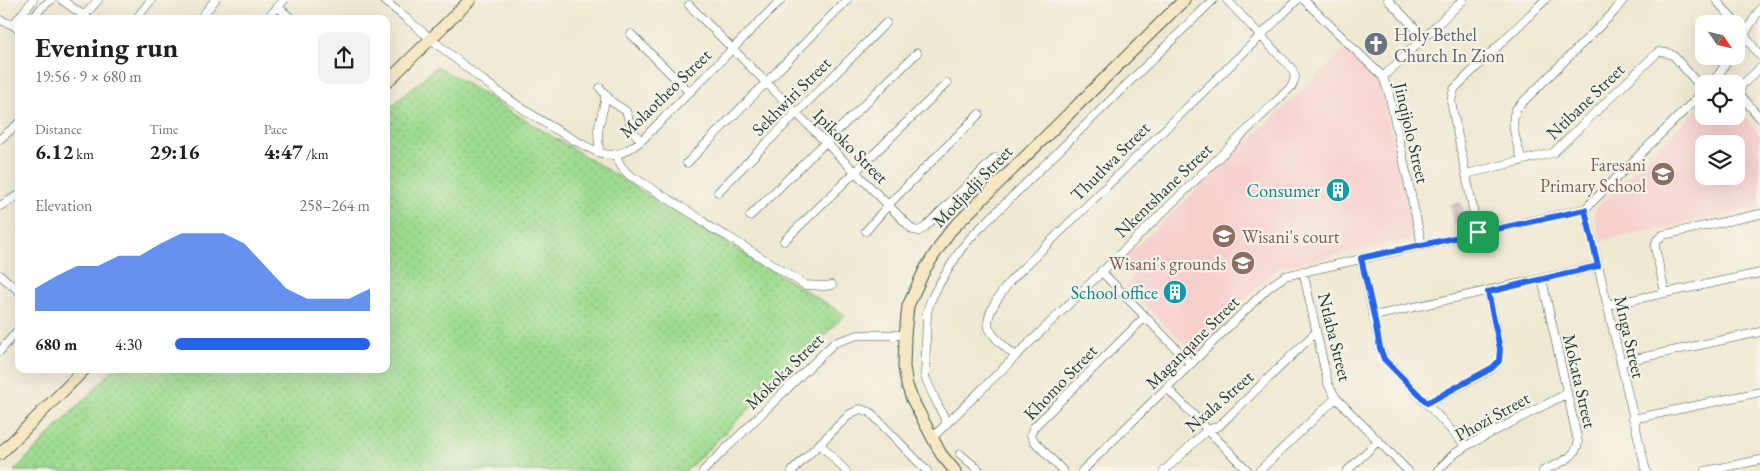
<!DOCTYPE html>
<meta charset="utf-8">
<style>
:root{--surface:#fff;--page:#f2f2f2;--text:#202124;--muted:#757577;--accent:#2563eb}
body{margin:0;font-family:"EB Garamond",serif;background:var(--page);color:var(--text);height:100vh;display:flex;flex-direction:column;font-size:19px;white-space:nowrap}
*{box-sizing:border-box;margin:0}
p{font-size:16px;color:var(--muted)}
.icon{flex:none;width:28px;height:28px;fill:none;stroke:currentColor;stroke-width:2;stroke-linecap:round;stroke-linejoin:round}
.map{position:relative;flex:1;overflow:hidden}
.drawer{position:absolute;left:15px;top:15px;width:375px;height:358px;display:flex;flex-direction:column;background:var(--surface);border-radius:10px;box-shadow:0 5px 20px #0002}
.drawer>*{flex:none}
.needle{width:32px;rotate:125deg}
.tools{position:absolute;left:1695px;top:15px;display:grid;gap:10px}
.tools a{display:grid;place-items:center;width:50px;height:50px;border-radius:10px;background:var(--surface);box-shadow:0 5px 20px #0002;font-size:25px}
.pin{position:absolute;display:grid;place-items:center;width:42px;height:42px;color:#fff;margin:-21px;border-radius:10px;box-shadow:0 2px 8px #0006}
.round{display:grid;place-items:center;flex:none;width:52px;height:52px;border-radius:10px;background:var(--page)}
.summary{display:flex;align-items:center;justify-content:space-between;height:85px;padding:0 20px}
h1{font-size:28px;font-weight:700;line-height:38px}
.metrics{display:grid;grid-template-columns:repeat(3,1fr);gap:8px;height:85px;padding:5px 20px}
.metrics div{display:grid;align-content:center}
.metrics b{font-size:21px;font-weight:700}
.metrics small{font-size:14px;font-weight:400}
.metrics p{font-size:14px}
.chart{height:140px;padding:10px 20px}
.chart p{display:flex;justify-content:space-between}
.chart svg{width:100%;height:90px;margin-top:5px;fill:var(--accent);opacity:.7}
ul{padding:0 20px;list-style:none;font-size:16px}
li{display:grid;grid-template-columns:80px 60px 1fr;align-items:center;height:38px}
li i{height:12px;border-radius:6px;background:var(--accent)}
.map>svg:first-child{display:block}
.built{fill:#f7d0ce;fill-rule:evenodd}
.industrial{fill:url(#industrial-grid)}
.grass{fill:url(#grass-dots);stroke:#5e8c62}
.lines{fill:none;stroke-linecap:round;stroke-linejoin:round}
.street-casing{stroke:#3e574c;stroke-width:9}
.secondary-casing{stroke:#3e574c;stroke-width:13}
.street{stroke:#fff;stroke-width:8}
.secondary{stroke:#f7e8c3;stroke-width:11}
.route-casing{stroke:#fff;stroke-width:10}
.route{stroke:#2563eb;stroke-width:6}
.labels{text-anchor:middle;dominant-baseline:central;stroke-width:4.5;stroke-linejoin:round;paint-order:stroke}
.worship-label{font-size:18px;fill:#5b616d;stroke:#f7f3e8;text-anchor:start}
.street-label{font-size:18px;fill:#1f3d34;stroke:#f7f3e8}
.education-label{font-size:18px;fill:#785e54;stroke:#f7f3e8;text-anchor:end}
.culture-label{font-size:18px;fill:#0d838f;stroke:#f7f3e8;text-anchor:end}
</style>
<div class="map">
<svg width="1760" height="471" viewBox="0 0 1760 471">
<defs>
<pattern id="industrial-grid" width="8" height="8" patternUnits="userSpaceOnUse" patternTransform="scale(1.25)"><rect width="8" height="8" fill="#d2bec4"/><path d="M0 4h8M4 0v8" fill="none" stroke="#aa9ca0"/></pattern>
<pattern id="grass-dots" width="8" height="8" patternUnits="userSpaceOnUse" patternTransform="scale(1.25)"><rect width="8" height="8" fill="#9edc90"/><path d="M2 2h.1M6 6h.1" fill="none" stroke="#80b476" stroke-width="1.8" stroke-linecap="round"/></pattern>
</defs>
<rect width="100%" height="100%" fill="#f7f3e8"/>
<filter id="ink" filterUnits="userSpaceOnUse"><feTurbulence type="fractalNoise" baseFrequency=".02" numOctaves="2"/><feDisplacementMap in="SourceGraphic" scale="10" xChannelSelector="R" yChannelSelector="G"/><feConvolveMatrix kernelMatrix="1 2 1 2 8 2 1 2 1" color-interpolation-filters="sRGB"/></filter>
<filter id="wash" filterUnits="userSpaceOnUse"><feTurbulence type="fractalNoise" baseFrequency=".0096" numOctaves="4" result="noise"/><feDisplacementMap in="SourceGraphic" scale="20" xChannelSelector="R" yChannelSelector="G"/><feGaussianBlur stdDeviation="1.12" result="paint"/><feColorMatrix in="noise" values="0 0 0 0 0 0 0 0 0 0 0 0 0 0 0 0 0 1.4 0 .05"/><feComposite in="paint" operator="in"/></filter>
<g filter="url(#wash)">
<rect width="100%" height="100%" fill="#f0e9d2"/>
<!-- built -->
<path class="built" d="M 1346,49 L 1379,84 L 1413,234 L 1408,240 L 1278,267 L 1196,347 L 1187,346 L 1126,287 L 1135,273 L 1122,260 Z
M 1704,104 L 1704,116 L 1736,116 L 1736,106 L 1760,135 L 1760,207 L 1601,241 L 1594,216 L 1597,207 ZM 1704,144 L 1736,144 L 1736,176 L 1704,176 Z"/>
<!-- industrial -->
<path class="industrial" d="M 1461,202 L 1465,220 L 1454,223 L 1449,205 Z"/>
<!-- grass -->
<path class="grass" d="M 437,66 L 845,315 L 686,471 L 14,471 L 114,369 L 386,369 L 386,111 Z"/>
</g>
<g filter="url(#ink)">
<g class="lines">
<!-- street casing -->
<g class="street-casing">
<path id="street" d="M 62,0 L 88,19
M 384,0 C 445,50 501,100 571,138 C 582,144 597,154 610,155 C 622,155 631,148 641,141 L 781,0
M 1304,0 L 1383,77 L 1389,94 L 1422,245
M 1388,0 L 1424,37
M 1716,0 L 1734,21 L 1760,56
M 689,5 L 913,230 L 919,231 L 924,228 L 995,158
M 278,7 L 292,19
M 84,16 L 98,0
M 33,19 L 41,8 L 51,0
M 136,19 L 151,0
M 200,19 L 215,0
M 267,19 L 284,0
M 0,20 L 13,25 L 19,30
M 13,25 L 33,0
M 631,34 L 689,92
M 1736,48 L 1760,9
M 1760,68 L 1742,85 L 1739,93 L 1760,118
M 1383,77 L 1463,0
M 1710,84 L 1719,74 L 1731,56
M 600,88 L 612,102 L 626,111 L 633,131 L 641,141
M 0,139 L 19,123
M 599,152 L 598,130 L 605,101 L 605,95
M 615,154 L 621,166 L 628,174 L 699,218 L 711,228 L 727,236 L 805,285 L 824,286 L 832,285
M 1522,161 C 1518,146 1509,124 1516,109 L 1614,12 L 1623,0
M 687,163 L 847,0
M 1466,174 L 1553,153 L 1658,52 L 1668,53 L 1674,56 L 1704,91
M 718,192 L 886,23
M 0,206 L 19,195
M 1585,209 L 1646,471
M 750,216 L 917,53
M 866,231 L 889,204 L 979,114
M 1478,233 L 1451,102 L 1454,89 L 1545,0
M 784,241 L 947,83
M 1361,258 L 1380,348 L 1385,359 L 1466,446
M 1101,271 L 1191,364
M 1303,271 L 1328,384 L 1336,398 L 1408,471
M 0,275 L 19,291
M 1542,279 L 1578,442 C 1577,459 1556,464 1543,471
M 1665,293 L 1655,247 L 1657,240 L 1663,235 L 1760,214
M 1608,305 L 1760,273
M 1374,316 L 1598,266
M 0,351 L 19,329
M 1015,356 C 1007,348 995,340 990,330 C 982,316 1003,291 1011,280 L 1297,0
M 1621,362 L 1760,332
M 1167,388 L 1248,471
M 1427,403 L 1492,369 L 1499,361 L 1500,349 L 1488,292
M 1633,419 L 1760,392
M 947,423 L 934,397 L 925,377 L 927,312 L 930,302 L 938,286 L 961,249 L 973,235 L 1213,0
M 932,438 L 1292,86 L 1295,77 L 1292,69 L 1227,0
M 820,444 L 846,471
M 960,454 L 980,471
M 703,471 L 834,343 L 858,335 L 905,335
M 792,471 L 850,414 L 860,409 L 870,412 L 927,471
M 1063,471 L 1034,441 L 1031,435 L 1033,428 L 1145,317
M 1082,471 L 1269,287 L 1285,276 L 1585,209 L 1704,91
M 1164,471 L 1207,430 L 1219,426 L 1316,332
M 1259,471 L 1336,398
M 1347,471 L 1378,441
M 1437,471 L 1453,455 L 1466,446 L 1566,394
M 1705,471 L 1760,460"/>
</g>
<!-- secondary casing -->
<g class="secondary-casing">
<path id="secondary" d="M 386,83 L 470,0
M 0,454 L 85,369
M 955,471 L 941,454 L 912,399 L 907,385 L 904,367 L 905,335 L 908,306 L 925,269 L 950,231 L 1184,0"/>
</g>
<!-- street -->
<use href="#street" class="street"/>
<!-- secondary -->
<use href="#secondary" class="secondary"/>
</g>
</g>
<g class="lines" filter="url(#ink)">
<!-- route casing -->
<g class="route-casing">
<path id="route" d="M 1585,210 L 1598,266 L 1488,292 L 1500,349 L 1499,361 L 1492,368 L 1427,403 L 1384,359 L 1380,348 L 1374,316 L 1361,258 Z"/>
</g>
<!-- route -->
<use href="#route" class="route"/>
</g>
<!-- icons -->
<defs>
<g id="church-disc" transform="scale(1.25)"><circle r="9.5" fill="#6b7280" stroke="#f7f3e8"/><path d="M-1.2-6h2.4v3.5h3.3v2.4h-3.3V6h-2.4V-.1h-3.3v-2.4h3.3Z" fill="#fff"/></g>
<g id="school-disc" transform="scale(1.25)"><circle r="9.5" fill="#8d6e63" stroke="#f7f3e8"/><path d="M0-5L7-2L0 1L-7-2ZM-4 1L0 2.5L4 1V4Q0 6-4 4Z" fill="#fff"/></g>
<g id="building-disc" transform="scale(1.25)"><circle r="9.5" fill="#0f9aa8" stroke="#f7f3e8"/><path d="M-4-6H4V6H1V3H-1V6H-4ZM-2.5-4.3h1.7v1.8h-1.7ZM.8-4.3h1.7v1.8H.8ZM-2.5-1h1.7V.8h-1.7ZM.8-1h1.7V.8H.8Z" fill="#fff"/></g>
</defs>
<g fill-rule="evenodd">
<use href="#church-disc" x="1376" y="44"/>
<use href="#school-disc" x="1663" y="174"/>
<use href="#building-disc" x="1338" y="190"/>
<use href="#school-disc" x="1224" y="236"/>
<use href="#school-disc" x="1243" y="263"/>
<use href="#building-disc" x="1175" y="292"/>
</g>
<g class="labels">
<!-- worship labels -->
<g class="worship-label">
<text x="1394" y="34">Holy Bethel<tspan x="1394" dy="21">Church In Zion</tspan></text>
</g>
<!-- street labels -->
<g class="street-label">
<text transform="translate(665 93) rotate(-44)">Molaotheo Street</text>
<text transform="translate(791 96) rotate(-45)">Sekhwiri Street</text>
<text transform="translate(1585 101) rotate(-44)">Ntibane Street</text>
<text transform="translate(1412 133) rotate(77)">Jinqijolo Street</text>
<text transform="translate(851 146) rotate(45)">Ipikoko Street</text>
<text transform="translate(1110 161) rotate(-45)">Thutlwa Street</text>
<text transform="translate(972 186) rotate(-46)">Modjadji Street</text>
<text transform="translate(1163 190) rotate(-44)">Nkentshane Street</text>
<text transform="translate(1335 337) rotate(76)">Ntlaba Street</text>
<text transform="translate(1630 337) rotate(77)">Mnga Street</text>
<text transform="translate(1192 342) rotate(-45)">Maganqane Street</text>
<text transform="translate(784 371) rotate(-44)">Mokoka Street</text>
<text transform="translate(1580 381) rotate(77)">Mokata Street</text>
<text transform="translate(1060 382) rotate(-46)">Khomo Street</text>
<text transform="translate(1219 401) rotate(-41)">Nxala Street</text>
<text transform="translate(1492 416) rotate(-29)">Phozi Street</text>
</g>
<!-- education labels -->
<g class="education-label">
<text x="1646" y="164">Faresani<tspan x="1646" dy="21">Primary School</tspan></text>
<text x="1242" y="236" text-anchor="start">Wisani's court</text>
<text x="1226" y="263">Wisani's grounds</text>
</g>
<!-- culture labels -->
<g class="culture-label">
<text x="1320" y="190">Consumer</text>
<text x="1158" y="292">School office</text>
</g>
</g>
</svg>
<div class="tools">
<a><svg class="needle" viewBox="-14 -14 28 28"><path d="M0-13l5 13h-10z" fill="#e53935"/><path d="M0 13l5-13h-10z" fill="#757577"/></svg></a>
<a><svg class="icon" aria-label="locate" viewBox="0 0 24 24"><circle cx="12" cy="12" r="6"/><path d="M12 2v4M12 18v4M2 12h4M18 12h4"/></svg></a>
<a><svg class="icon" aria-label="layers" viewBox="0 0 24 24"><path d="M12 4l9 5-9 5-9-5zM3 14l9 5 9-5"/></svg></a>
</div>
<div class="pin" style="left:1478px;top:232px;background:#1e9e55"><svg class="icon" aria-label="arrive" viewBox="0 0 24 24"><path d="M6 21V4h12l-3 4 3 4H6"/></svg></div>
<section class="drawer">
<div class="summary"><div><h1>Evening run</h1><p>19:56 · 9 × 680 m</p></div><a class="round"><svg class="icon" aria-label="share" viewBox="0 0 24 24"><path d="M12 15V3M7 8l5-5 5 5M5 13v7h14v-7"/></svg></a></div>
<div class="metrics">
<div><p>Distance</p><b>6.12<small> km</small></b></div>
<div><p>Time</p><b>29:16</b></div>
<div><p>Pace</p><b>4:47<small> /km</small></b></div>
</div>
<div class="chart"><p><span>Elevation</span>258–264 m</p>
<svg viewBox="0 0 160 44" preserveAspectRatio="none"><path d="M0 44V33L10 27L20 22L30 22L40 17L50 17L60 11L70 6L80 6L90 6L100 11L110 22L120 33L130 38L140 38L150 38L160 33V44z"/></svg>
</div>
<ul>
<li><b>680 m</b>4:30<i style="width:100%"></i></li>
</ul>
</section>
</div>
